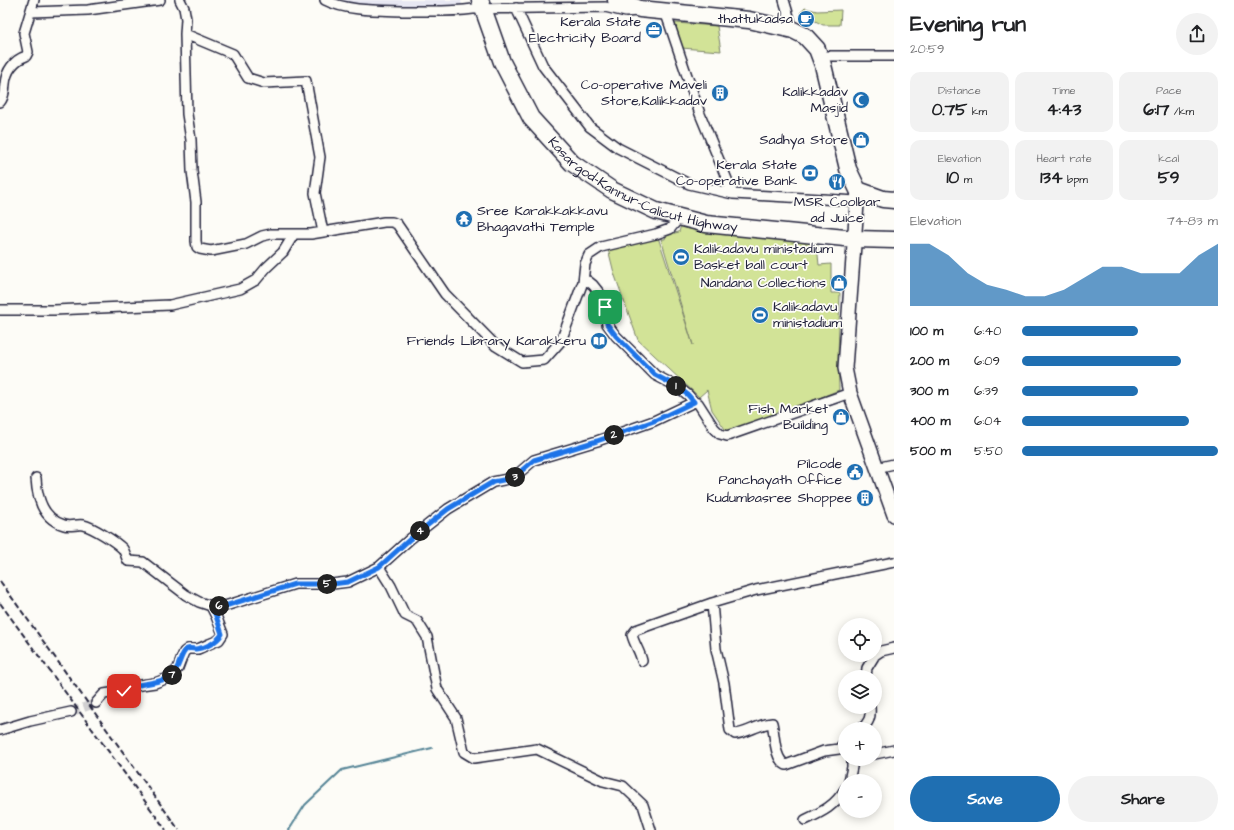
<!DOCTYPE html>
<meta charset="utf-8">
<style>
:root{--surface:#fff;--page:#f2f2f2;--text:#202124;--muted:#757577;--accent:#1f6fb2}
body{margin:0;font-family:"Architects Daughter",sans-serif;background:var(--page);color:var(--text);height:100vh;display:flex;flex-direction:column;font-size:15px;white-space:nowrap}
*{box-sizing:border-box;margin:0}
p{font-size:13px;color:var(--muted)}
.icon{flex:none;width:22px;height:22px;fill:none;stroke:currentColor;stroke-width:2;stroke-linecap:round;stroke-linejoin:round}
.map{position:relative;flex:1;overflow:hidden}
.side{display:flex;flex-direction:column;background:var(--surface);width:340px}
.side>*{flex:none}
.controls{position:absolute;left:838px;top:618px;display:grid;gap:8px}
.controls a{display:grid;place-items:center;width:44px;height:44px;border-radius:50%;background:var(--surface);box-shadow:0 2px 10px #0003;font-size:20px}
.pin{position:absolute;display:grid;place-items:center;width:34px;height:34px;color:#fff;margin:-17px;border-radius:8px;box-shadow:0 2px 6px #0006}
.km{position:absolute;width:20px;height:20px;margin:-10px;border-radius:50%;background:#222;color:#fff;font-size:11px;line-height:20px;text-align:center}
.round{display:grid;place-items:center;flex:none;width:42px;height:42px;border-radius:21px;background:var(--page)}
.summary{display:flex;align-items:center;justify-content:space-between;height:68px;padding:0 16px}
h1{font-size:22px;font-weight:700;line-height:30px}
.stats{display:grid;grid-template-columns:repeat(3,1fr);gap:6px;height:68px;padding:4px 16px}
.stats div{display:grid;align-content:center;border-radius:10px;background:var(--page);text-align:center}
.stats b{font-size:17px;font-weight:700}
.stats small{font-size:11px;font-weight:400}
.stats p{font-size:11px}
.chart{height:112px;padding:8px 16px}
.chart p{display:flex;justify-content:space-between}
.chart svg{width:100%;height:72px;margin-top:4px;fill:var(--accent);opacity:.7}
.action{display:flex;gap:8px;margin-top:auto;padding:8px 16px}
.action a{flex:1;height:46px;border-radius:24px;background:var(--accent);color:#fff;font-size:16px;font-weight:700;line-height:46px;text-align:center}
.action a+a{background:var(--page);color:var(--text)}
ul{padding:0 16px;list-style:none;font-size:13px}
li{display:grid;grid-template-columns:64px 48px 1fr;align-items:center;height:30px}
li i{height:10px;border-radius:5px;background:var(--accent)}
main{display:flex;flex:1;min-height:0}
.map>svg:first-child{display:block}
.built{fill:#e8e8f3}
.green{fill:#d2e397;stroke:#7a8269}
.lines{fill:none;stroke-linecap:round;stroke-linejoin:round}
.stream{stroke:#558496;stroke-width:2}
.street-tunnel{stroke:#d1d0d1;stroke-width:9;stroke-dasharray:9 4.5;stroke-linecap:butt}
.street-casing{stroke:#22223b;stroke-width:12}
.secondary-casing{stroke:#22223b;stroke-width:16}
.highway-casing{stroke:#22223b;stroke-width:19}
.street{stroke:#fdfcf7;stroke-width:9}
.secondary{stroke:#fdfcf7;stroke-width:13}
.highway{stroke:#fdfcf7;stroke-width:16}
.rail{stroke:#22223b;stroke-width:2;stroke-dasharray:6 3;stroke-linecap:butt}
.route-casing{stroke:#fff;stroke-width:8}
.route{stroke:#1a73e8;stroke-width:5}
.labels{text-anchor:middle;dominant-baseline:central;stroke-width:3.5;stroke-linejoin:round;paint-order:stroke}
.poi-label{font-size:14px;fill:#22223b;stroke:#fdfcf7;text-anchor:end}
.street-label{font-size:14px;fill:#22223b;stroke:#fdfcf7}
</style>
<main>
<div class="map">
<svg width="894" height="830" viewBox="0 0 894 830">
<rect width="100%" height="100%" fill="#fdfcf7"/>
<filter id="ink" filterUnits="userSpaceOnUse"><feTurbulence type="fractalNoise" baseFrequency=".025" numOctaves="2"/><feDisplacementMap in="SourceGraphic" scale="8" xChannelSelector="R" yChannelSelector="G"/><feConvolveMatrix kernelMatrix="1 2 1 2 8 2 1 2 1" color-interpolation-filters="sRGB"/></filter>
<g filter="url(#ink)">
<!-- built -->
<path class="built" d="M 329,0 L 461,0 L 462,6 L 364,8 Z"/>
<!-- green -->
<path class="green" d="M 805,8 L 817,11 L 841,10 L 840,25 L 823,25 L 800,13 Z
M 675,23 L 717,26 L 721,51 L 681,48 Z
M 681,225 L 797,240 L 817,245 L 819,265 L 831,264 L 831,293 L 840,293 L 838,355 L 839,390 L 797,407 L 727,432 L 712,410 L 707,390 L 699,397 L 638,340 L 614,273 L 608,249 L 658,237 L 693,345 L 661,239 L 665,239 L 666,235 L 679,232 Z"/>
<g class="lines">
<!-- stream -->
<path class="stream" d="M 289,830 L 305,805 L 342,770 L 432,748"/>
<!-- street-tunnel -->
<path class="street-tunnel" d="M 71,712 L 96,703"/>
<!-- street casing -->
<g class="street-casing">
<path id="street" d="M 180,0 L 184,8 L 186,19 L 185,34 L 187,114 L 191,140 L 192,171 L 196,202 L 196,241 L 197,247 L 200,249 L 211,251 L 246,244 L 262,236 L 271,234 L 294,234
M 325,0 C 348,12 383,10 408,11 C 430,11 451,12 473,9 L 605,7 L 626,12 L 638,11
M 784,0 L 793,30
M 516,8 L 543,66 L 590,127 L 618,148 L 689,184 L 733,194 L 857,201
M 665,11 L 700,114 L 733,194
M 31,12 L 88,10 L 160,0
M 185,34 L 233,54 L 248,78 L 264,83 L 306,81 L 320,157 L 315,193 L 323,232
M 820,56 L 894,56
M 0,102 C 5,96 4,91 5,84 C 6,71 14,60 26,56 L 28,52 L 24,33 L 34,0
M 583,282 L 588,281 L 593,285 L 601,295 L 605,307 L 607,324 L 616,336 L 655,375 L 678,387 L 688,395 L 694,402
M 0,310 L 54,310 L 170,305 L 240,289 L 256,280 L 266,268 L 283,252 L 294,234 L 311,234 L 384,222 L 392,222 L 397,224 L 445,294 L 496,346 L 522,362 L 544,360 L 561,341 L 583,282 L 585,264 L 589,255 L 601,247 L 656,234 L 670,229 L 680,217
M 876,468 L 894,464
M 36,478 C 37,498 43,519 64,525 C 70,527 77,524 83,525 C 93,527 116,542 123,549 C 125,552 126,557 128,561 L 143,562 L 186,595 L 199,602 L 211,606 L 225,606 L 295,584 L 332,584 L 348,582 L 379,567 L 410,539 L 448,509 L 493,482 L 513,478 L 534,460 L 597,441 L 654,421 L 694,402 L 698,403 L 714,428 L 720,434 L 727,436 L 850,393
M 379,567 L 391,586 L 405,615 L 417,621 L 427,637 L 437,689 L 456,718 L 464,752 L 474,758 L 537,749 L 603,781 L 623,786 L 643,805 L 651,830
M 712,603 L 716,649 L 724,683 L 730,730 L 735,734 C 748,733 758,724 772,723 C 775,735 774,759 786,765 L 824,751 L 839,749 L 845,741
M 875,655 L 881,651 L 894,648
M 642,661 C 640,651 634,644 632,635 L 636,630 L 712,603 L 756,590 L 894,562
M 866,677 L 867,668 L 875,655
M 96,703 L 104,694 L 124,691 L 134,686 L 155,683 L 168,678 L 173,674 L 178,668 L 184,652 L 188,649 L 198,649 L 209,644 L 219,640 L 223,634 L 216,616 L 211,606
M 861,729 C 869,723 871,717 870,707
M 0,730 L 30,721 L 71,712
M 875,754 L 894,750
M 849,781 L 852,767 L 852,759
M 805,820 C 822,812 835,806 845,789"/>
</g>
<!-- secondary casing -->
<g class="secondary-casing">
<path id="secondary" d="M 858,190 L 845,368 L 850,393 L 894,515"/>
</g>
<!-- highway casing -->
<g class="highway-casing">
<g id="highway">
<path id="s1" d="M 480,0 L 502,62 L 531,118 L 572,163 L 612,190 L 656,211 L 706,224 L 855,239 L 894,240"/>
<path d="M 616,0 L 640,9 L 749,20 L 793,30 L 805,36 L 817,49 L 823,65 L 848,169 L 858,190 L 883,199 L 894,200"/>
</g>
</g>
<!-- street -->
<use href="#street" class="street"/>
<!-- secondary -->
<use href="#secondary" class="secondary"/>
<!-- highway -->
<use href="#highway" class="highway"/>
<!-- rail -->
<path class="rail" d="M 0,581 L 179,830
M 0,603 L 166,830"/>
</g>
</g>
<g class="lines" filter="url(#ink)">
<!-- route casing -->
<g class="route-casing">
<path id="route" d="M 124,691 C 129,689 134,686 139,685 C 151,682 161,683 171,676 C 180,669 180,653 187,649 C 190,648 193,649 196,649 C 206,648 217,642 222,634 L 216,616 L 211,606 L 225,606 L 295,584 L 332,584 L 348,582 L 379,567 L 410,539 L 448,509 L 493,482 L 513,478 L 534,460 L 597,441 L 654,421 L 694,402 L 688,395 L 678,387 L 655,375 L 616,336 L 607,324 L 605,307"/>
</g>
<!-- route -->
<use href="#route" class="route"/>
</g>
<!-- icons -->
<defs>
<g id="cafe-disc" transform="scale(0.9)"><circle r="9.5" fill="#1f6fb2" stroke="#fdfcf7"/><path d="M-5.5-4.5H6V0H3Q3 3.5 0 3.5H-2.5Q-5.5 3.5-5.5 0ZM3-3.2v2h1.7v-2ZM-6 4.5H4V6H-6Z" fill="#fff"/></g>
<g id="office-disc" transform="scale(0.9)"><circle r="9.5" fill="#1f6fb2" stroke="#fdfcf7"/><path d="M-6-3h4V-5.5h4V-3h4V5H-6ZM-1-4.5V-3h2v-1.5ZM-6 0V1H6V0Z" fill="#fff"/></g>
<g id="building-disc" transform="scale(0.9)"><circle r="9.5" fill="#1f6fb2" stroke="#fdfcf7"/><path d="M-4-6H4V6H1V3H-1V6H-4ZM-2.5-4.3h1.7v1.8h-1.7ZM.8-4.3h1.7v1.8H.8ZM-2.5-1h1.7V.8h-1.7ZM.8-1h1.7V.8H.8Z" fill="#fff"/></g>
<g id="mosque-disc" transform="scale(0.9)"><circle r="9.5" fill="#1f6fb2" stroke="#fdfcf7"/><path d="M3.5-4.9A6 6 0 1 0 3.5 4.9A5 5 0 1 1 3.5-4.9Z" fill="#fff"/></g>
<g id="shop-disc" transform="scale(0.9)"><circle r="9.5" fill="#1f6fb2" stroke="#fdfcf7"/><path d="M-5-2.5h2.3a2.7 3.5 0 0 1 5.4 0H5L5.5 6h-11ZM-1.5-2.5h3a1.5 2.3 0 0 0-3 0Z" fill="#fff"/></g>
<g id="bank-disc" transform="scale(0.9)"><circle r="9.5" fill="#1f6fb2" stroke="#fdfcf7"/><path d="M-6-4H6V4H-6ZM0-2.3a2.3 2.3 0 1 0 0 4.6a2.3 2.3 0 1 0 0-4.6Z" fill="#fff"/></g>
<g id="restaurant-disc" transform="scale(0.9)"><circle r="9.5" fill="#1f6fb2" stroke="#fdfcf7"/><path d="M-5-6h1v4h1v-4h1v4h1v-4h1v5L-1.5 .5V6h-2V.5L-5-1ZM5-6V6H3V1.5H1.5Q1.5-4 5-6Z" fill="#fff"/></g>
<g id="temple-disc" transform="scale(0.9)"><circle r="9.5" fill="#1f6fb2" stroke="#fdfcf7"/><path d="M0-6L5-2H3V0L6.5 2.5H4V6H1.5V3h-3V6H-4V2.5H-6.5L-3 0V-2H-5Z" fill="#fff"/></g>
<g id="stadium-disc" transform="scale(0.9)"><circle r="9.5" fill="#1f6fb2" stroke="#fdfcf7"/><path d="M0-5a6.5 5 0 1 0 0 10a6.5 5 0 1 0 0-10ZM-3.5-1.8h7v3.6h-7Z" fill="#fff"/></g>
<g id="library-disc" transform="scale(0.9)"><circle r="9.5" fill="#1f6fb2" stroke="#fdfcf7"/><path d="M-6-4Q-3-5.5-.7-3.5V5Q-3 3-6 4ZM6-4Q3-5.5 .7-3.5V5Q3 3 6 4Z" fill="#fff"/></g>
<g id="civic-disc" transform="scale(0.9)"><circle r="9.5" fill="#1f6fb2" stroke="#fdfcf7"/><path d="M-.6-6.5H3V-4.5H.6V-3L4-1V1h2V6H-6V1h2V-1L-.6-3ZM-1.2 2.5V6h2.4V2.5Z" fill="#fff"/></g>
</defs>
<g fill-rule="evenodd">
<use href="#cafe-disc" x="806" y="19"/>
<use href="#office-disc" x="654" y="30"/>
<use href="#building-disc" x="720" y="93"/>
<use href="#mosque-disc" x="861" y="100"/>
<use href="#shop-disc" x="861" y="140"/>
<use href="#bank-disc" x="810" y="173"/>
<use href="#restaurant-disc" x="837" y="182"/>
<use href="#temple-disc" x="464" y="219"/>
<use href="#stadium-disc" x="681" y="257"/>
<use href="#shop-disc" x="839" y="283"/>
<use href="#stadium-disc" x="760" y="315"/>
<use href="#library-disc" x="599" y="341"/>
<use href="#shop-disc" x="841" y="417"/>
<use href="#civic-disc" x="855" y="472"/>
<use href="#building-disc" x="865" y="498"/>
</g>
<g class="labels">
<!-- poi labels -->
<g class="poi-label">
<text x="793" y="19">thattukadsa</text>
<text x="641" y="22">Kerala State<tspan x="641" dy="16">Electricity Board</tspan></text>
<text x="707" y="85">Co-operative Maveli<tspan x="707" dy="16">Store,Kalikkadav</tspan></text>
<text x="848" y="92">Kalikkadav<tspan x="848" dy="16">Masjid</tspan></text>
<text x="848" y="140">Sadhya Store</text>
<text x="797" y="165">Kerala State<tspan x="797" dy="16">Co-operative Bank</tspan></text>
<text x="837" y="202" text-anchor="middle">MSR Coolbar<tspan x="837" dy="16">ad Juice</tspan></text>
<text x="477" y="211" text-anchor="start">Sree Karakkakkavu<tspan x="477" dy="16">Bhagavathi Temple</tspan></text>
<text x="694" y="249" text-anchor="start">Kalikadavu ministadium<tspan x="694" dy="16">Basket ball court</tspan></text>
<text x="826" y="283">Nandana Collections</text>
<text x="773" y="307" text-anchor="start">Kalikadavu<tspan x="773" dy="16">ministadium</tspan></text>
<text x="586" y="341">Friends Library Karakkeru</text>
<text x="828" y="409">Fish Market<tspan x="828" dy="16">Building</tspan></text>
<text x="842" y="464">Pilcode<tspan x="842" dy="16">Panchayath Office</tspan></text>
<text x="852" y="498">Kudumbasree Shoppee</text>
</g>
<!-- street labels -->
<g class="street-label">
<text stroke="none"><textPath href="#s1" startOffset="264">Kasargod-Kannur-Calicut Highway</textPath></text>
</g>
</g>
</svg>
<div class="controls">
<a><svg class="icon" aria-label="locate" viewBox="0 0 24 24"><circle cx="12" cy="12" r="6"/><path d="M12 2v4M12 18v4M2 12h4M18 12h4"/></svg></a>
<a><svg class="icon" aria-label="layers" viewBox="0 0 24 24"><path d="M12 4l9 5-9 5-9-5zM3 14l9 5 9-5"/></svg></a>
<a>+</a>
<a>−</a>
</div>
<div class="pin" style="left:605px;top:307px;background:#1e9e55"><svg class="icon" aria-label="arrive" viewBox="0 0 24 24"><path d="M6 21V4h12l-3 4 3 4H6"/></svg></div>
<div class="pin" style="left:124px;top:691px;background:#d93025"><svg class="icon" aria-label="check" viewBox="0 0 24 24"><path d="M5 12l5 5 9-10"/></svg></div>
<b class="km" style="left:676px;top:386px">1</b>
<b class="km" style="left:614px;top:435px">2</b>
<b class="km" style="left:515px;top:477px">3</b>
<b class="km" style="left:420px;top:531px">4</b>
<b class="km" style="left:327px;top:584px">5</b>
<b class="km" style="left:219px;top:606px">6</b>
<b class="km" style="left:172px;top:675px">7</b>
</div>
<section class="side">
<div class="summary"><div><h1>Evening run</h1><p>20:59</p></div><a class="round"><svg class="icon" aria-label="share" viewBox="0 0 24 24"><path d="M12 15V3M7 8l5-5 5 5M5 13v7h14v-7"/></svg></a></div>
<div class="stats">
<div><p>Distance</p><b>0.75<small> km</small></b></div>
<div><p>Time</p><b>4:43</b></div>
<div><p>Pace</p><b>6:17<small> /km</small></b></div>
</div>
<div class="stats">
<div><p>Elevation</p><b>10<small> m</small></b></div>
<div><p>Heart rate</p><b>134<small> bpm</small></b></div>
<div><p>kcal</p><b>59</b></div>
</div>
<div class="chart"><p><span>Elevation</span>74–83 m</p>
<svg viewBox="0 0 160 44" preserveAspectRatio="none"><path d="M0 44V6L10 6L20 13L30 24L40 31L50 34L60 38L70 38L80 34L90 27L100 20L110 20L120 24L130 24L140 24L150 13L160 6V44z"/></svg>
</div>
<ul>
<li><b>100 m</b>6:40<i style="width:59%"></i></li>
<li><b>200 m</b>6:09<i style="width:81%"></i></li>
<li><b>300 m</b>6:39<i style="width:59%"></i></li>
<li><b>400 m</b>6:04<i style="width:85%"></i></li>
<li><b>500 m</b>5:50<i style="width:100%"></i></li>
</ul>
<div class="action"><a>Save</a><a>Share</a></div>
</section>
</main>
